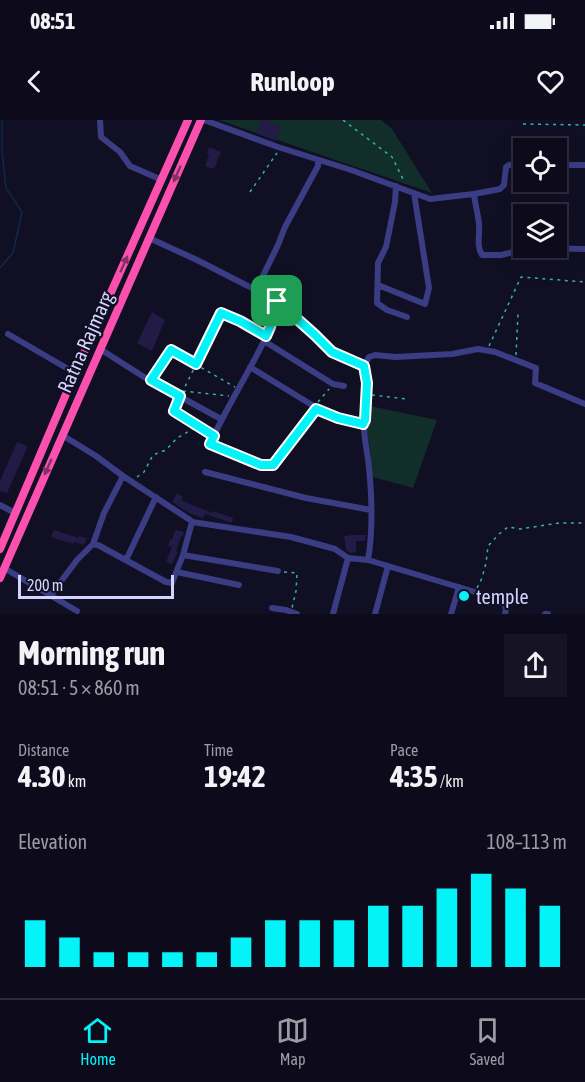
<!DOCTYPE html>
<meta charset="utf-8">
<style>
:root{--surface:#0d0b1b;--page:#161424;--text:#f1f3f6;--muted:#9a9ba3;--line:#2d2b3a;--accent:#04f3f9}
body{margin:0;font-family:"Asap Condensed",sans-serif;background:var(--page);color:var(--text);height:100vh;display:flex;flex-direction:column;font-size:22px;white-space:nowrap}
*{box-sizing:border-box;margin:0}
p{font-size:20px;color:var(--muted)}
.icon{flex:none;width:33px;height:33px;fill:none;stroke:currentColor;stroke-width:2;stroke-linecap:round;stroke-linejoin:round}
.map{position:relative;height:494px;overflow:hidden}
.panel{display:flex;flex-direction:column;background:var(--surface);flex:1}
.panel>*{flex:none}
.fabs{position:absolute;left:513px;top:18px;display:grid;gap:12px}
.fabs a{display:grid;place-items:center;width:54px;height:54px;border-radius:0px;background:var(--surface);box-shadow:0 6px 24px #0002,0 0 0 2px var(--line);font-size:30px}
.scale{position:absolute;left:18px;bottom:15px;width:156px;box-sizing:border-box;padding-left:6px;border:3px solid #d5d3fe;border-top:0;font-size:16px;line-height:21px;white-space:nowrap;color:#d5d3fe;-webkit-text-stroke:4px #110f24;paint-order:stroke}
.pin{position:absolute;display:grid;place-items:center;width:51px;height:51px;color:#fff;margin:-26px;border-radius:12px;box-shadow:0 3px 9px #0006}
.round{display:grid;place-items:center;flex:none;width:63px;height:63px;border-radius:0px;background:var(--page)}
.overview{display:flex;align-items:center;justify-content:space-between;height:102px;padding:0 18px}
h1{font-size:33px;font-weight:700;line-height:45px}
.metrics{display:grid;grid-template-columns:repeat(3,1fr);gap:9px;height:102px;padding:6px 18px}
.metrics div{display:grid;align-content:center}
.metrics b{font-size:30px;font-weight:700}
.metrics small{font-size:16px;font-weight:400}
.metrics p{font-size:16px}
.chart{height:168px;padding:12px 18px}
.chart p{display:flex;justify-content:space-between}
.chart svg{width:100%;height:108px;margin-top:6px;stroke:var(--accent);stroke-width:6}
.status{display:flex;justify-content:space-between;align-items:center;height:42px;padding:0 30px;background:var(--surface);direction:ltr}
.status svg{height:16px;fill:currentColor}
header{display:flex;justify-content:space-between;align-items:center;height:78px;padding:0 18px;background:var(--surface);font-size:27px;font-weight:700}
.tabs{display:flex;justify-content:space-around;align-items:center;height:84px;border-top:2px solid var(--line);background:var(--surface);font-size:16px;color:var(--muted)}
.tabs a{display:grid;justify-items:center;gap:3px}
.tabs .current{color:var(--accent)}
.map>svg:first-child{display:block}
.green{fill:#122e2b}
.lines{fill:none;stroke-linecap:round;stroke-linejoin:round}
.stream{stroke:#0e2949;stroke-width:1.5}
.building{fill:#211b45}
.path{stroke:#31b4a3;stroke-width:1.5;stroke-dasharray:3 4.5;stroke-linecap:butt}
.minor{stroke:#3a3d83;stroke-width:6}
.highway{stroke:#fc50af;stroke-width:8}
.oneway{fill:#86306a}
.route-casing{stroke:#fff;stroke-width:12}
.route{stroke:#04f3f9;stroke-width:8}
.poi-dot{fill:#04f3f9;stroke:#110f24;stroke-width:2}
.labels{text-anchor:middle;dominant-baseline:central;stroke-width:4.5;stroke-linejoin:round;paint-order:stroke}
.street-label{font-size:20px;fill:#d5d3fe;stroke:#110f24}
.poi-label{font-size:20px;fill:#d5d3fe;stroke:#110f24;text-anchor:start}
</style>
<div class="status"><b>08:51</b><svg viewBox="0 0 49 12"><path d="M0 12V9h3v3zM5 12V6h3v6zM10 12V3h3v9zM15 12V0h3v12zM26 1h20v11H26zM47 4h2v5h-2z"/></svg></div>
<header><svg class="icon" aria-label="back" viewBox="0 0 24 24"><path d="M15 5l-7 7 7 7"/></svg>Runloop<svg class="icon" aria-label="heart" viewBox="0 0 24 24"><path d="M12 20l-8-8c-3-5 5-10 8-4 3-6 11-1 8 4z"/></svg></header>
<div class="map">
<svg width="585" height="494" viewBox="0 0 585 494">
<rect width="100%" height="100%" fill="#110f24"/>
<!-- green -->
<path class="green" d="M 219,0 L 381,0 L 392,9 L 432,73 Z
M 370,286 L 437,300 L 413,368 L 373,357 L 371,353 L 371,335 L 365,300 Z"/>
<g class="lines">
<!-- stream -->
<path class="stream" d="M 0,148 L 13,133 L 22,92 L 6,68 L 2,31 L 2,0"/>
</g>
<!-- building -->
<path class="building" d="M 261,0 L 265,0 L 281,7 L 276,21 L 256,13 Z
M 209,27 L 221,32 L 214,49 L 205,46 L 209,35 L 207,34 Z
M 152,192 L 165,200 L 152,231 L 137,223 Z
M 17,322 L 28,326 L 7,373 L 0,371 L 0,361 Z
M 177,373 L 183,377 L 181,380 L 212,393 L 213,391 L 233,398 L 232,403 L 205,394 L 203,398 L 191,394 L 172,382 Z
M 54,410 L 79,418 L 79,416 L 87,418 L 84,425 L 74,422 L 73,424 L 51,417 Z
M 175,410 L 184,412 L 183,416 L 181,416 L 176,431 L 178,432 L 172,444 L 166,442 L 172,427 L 168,426 L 170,419 L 172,420 Z
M 352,415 L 366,415 L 365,421 L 356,421 L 356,432 L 350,433 L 346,430 L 344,416 Z"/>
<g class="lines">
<!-- path -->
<path class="path" d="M 343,0 L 392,37 L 403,59 L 403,62
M 523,4 L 585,5
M 250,72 L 277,33
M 556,102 L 567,102
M 489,226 L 521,157 L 585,162
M 516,235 L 518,194
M 153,257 L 171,230 L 235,267
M 183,271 L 229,276
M 182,273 L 221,193 L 240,201 L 260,213
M 372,275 L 406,279
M 318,282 L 329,269
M 177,283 L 174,291 L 208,312
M 137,357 L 144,352 L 153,335 L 166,330 L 177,318 L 198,306
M 284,452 L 297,453 L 296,471 L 292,488
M 477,468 L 482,458 L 486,443 L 488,426 L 499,414 L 508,407 L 520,409 L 559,403 L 585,403"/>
<!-- minor -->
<path class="minor" d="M 100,0 L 101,17 L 120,32 L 130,46 L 162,60
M 204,0 L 278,27 L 351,50 L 430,79 L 474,74 L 500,69 L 504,65 L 506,47 L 509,45 L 524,44
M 556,45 L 585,45
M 396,66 L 395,82 L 386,127 L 378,143 L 377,183 L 387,190 L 407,197
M 474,74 C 475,84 478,94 479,104 C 480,115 476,125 482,135 L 501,135 L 531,128 L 585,129
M 149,118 L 197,140 L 277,181
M 378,165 L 425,184 L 429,168 L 414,73
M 256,170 L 278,125 L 285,107 L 318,46 L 318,40
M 8,214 L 75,253
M 264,221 L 333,264 L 344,266
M 100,229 L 144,257 L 221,299
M 364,246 L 369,237 L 375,235 L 395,237 L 452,234 L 478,229 L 495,232 L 536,248 L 535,263 L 585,284
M 250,247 L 312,285 C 324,298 347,300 363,304
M 316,289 L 273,345 L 261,345 L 210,324 C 226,288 247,256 264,221 C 270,208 272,195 277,181 L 315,215 L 332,232 L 364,246 C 369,266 363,286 364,306 C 364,320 368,334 369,348 C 372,378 373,411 368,440
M 62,315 L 96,336 L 123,356 L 190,400 L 192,402 L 291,417 L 335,429 L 348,438 L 368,440 L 475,472 L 504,484 L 506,489 L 505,494
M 205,352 L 306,378 L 371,390
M 0,385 L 15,393
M 93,424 L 98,425 L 166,462 L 172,463 L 183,435 L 192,402
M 183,435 L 278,451
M 126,440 L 156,377
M 4,448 L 77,491
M 177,452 L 239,465
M 50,476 L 77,440 L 93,424 L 104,393 L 123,356
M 272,488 L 286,490 L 297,494
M 333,494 L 348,438
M 375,494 L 388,446
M 451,494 L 459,467
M 545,494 L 548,494"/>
<!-- highway -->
<path class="highway" d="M 0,429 L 75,253 L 188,0
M 0,458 L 201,0"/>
</g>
<!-- one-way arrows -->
<defs><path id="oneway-solid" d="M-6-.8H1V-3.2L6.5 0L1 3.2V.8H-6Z" transform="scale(1.5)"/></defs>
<g class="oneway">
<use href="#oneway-solid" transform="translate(177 54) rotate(114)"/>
<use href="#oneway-solid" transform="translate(124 144) rotate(-66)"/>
<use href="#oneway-solid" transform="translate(48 347) rotate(114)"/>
</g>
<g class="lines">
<!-- route casing -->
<g class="route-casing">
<path id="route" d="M 277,181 L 315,215 L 332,232 L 364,246 L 367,263 L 365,300 L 363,304 L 338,298 L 316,289 L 273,345 L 261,345 L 210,324 L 214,316 L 174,291 L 180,276 L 151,260 L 171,230 L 196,244 L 221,193 L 240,201 L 266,216 L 270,207 Z"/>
</g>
<!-- route -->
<use href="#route" class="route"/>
</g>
<!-- markers -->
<circle class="poi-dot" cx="464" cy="476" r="6"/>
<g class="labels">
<!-- street labels -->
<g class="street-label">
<text transform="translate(85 222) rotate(-66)">Ratna Rajmarg</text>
</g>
<!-- poi labels -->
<g class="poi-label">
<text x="476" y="476">temple</text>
</g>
</g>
</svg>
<div class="fabs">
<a><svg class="icon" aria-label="locate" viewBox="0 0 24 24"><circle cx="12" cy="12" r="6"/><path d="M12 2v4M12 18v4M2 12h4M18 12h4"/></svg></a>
<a><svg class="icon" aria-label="layers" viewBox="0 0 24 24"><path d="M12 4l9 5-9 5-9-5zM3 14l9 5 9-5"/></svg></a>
</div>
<div class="scale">200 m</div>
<div class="pin" style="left:277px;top:181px;background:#1e9e55"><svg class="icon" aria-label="arrive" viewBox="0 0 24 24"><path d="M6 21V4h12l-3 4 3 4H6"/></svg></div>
</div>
<section class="panel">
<div class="overview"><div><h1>Morning run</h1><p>08:51 · 5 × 860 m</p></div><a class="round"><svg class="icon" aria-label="share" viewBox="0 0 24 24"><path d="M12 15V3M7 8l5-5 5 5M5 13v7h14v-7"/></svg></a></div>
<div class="metrics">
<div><p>Distance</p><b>4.30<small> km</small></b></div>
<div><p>Time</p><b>19:42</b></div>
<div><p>Pace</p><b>4:35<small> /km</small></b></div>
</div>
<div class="chart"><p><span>Elevation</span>108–113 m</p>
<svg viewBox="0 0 160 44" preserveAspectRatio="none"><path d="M5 44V25M15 44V32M25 44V38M35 44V38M45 44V38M55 44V38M65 44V32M75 44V25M85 44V25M95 44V25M105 44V19M115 44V19M125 44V12M135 44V6M145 44V12M155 44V19"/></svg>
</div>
</section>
<nav class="tabs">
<a class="current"><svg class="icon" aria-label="home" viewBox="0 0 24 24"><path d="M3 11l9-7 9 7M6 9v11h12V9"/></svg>Home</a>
<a><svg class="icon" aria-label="map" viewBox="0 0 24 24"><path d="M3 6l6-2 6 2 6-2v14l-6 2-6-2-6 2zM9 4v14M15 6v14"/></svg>Map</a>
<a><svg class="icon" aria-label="saved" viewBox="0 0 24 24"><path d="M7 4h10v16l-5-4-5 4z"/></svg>Saved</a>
</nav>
